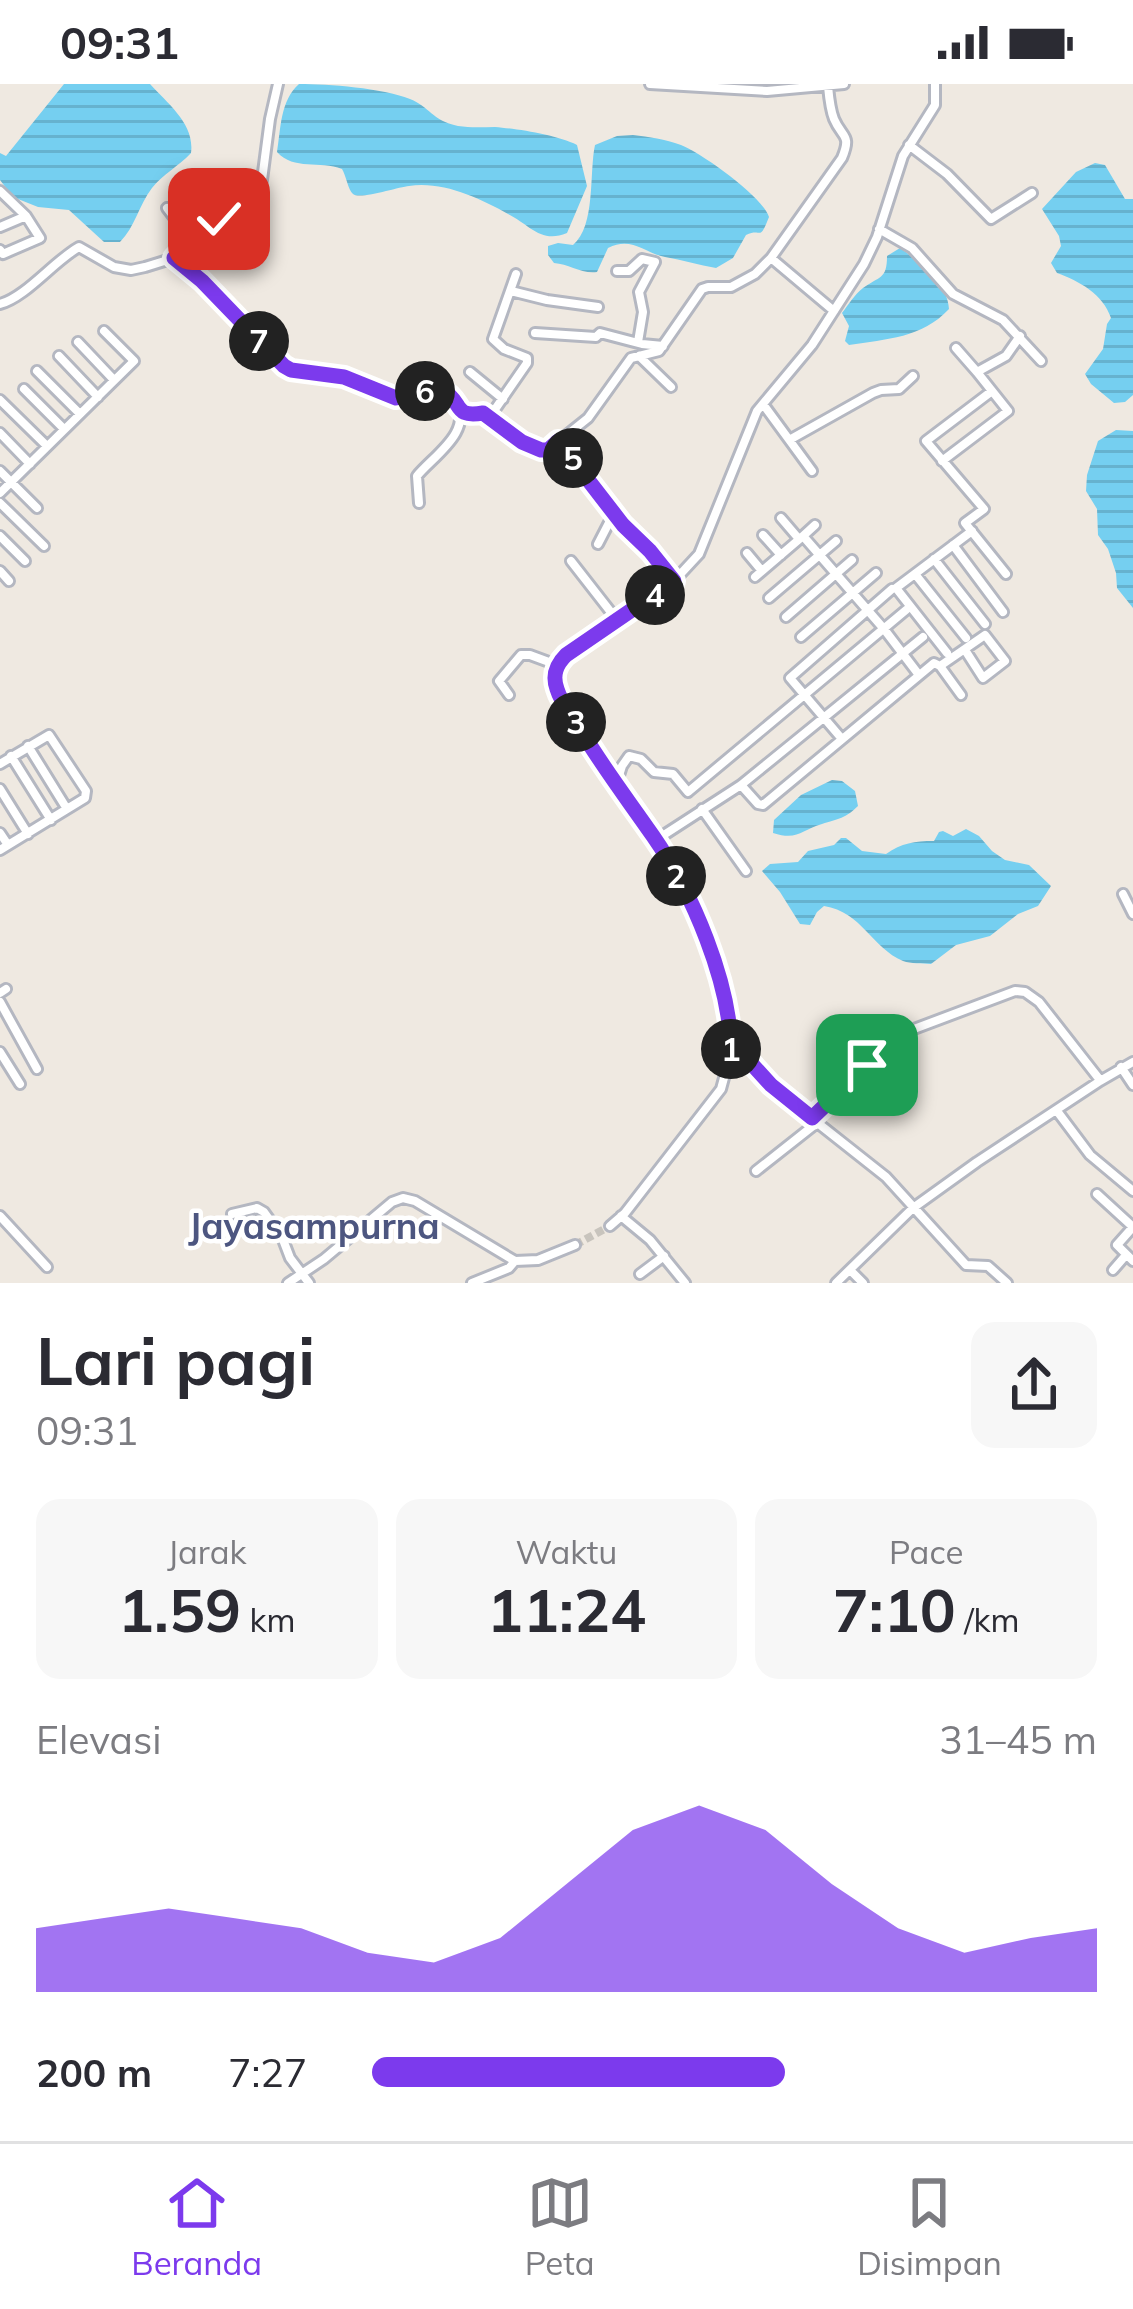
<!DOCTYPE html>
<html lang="id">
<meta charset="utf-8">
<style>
:root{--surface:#fff;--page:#f7f7f7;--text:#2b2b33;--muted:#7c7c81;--line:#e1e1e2;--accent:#7c3aed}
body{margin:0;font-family:Mulish,sans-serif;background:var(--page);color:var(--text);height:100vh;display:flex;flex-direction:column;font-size:45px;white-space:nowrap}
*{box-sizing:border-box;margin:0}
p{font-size:39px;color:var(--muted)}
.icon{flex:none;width:66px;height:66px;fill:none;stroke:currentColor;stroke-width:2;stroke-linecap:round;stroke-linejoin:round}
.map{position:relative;height:1199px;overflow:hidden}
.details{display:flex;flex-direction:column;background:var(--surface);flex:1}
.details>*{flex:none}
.pin{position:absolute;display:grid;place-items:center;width:102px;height:102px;color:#fff;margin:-51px;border-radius:24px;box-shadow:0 6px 18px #0006}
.km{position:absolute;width:60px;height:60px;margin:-30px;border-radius:50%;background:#222;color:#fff;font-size:33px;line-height:60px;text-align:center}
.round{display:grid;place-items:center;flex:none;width:126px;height:126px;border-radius:24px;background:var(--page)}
.summary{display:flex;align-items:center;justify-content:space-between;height:204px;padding:0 36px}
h1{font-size:66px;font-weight:700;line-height:90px}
.figures{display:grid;grid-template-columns:repeat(3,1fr);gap:18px;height:204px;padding:12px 36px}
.figures div{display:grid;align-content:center;border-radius:24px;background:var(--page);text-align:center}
.figures b{font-size:60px;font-weight:700}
.figures small{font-size:33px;font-weight:400}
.figures p{font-size:33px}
.chart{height:336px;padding:24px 36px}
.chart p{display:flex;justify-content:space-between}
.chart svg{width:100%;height:216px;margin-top:12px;fill:var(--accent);opacity:.7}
ul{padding:0 36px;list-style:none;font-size:39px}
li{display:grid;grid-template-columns:192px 144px 1fr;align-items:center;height:90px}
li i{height:30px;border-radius:15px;background:var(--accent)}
.status{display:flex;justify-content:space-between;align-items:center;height:84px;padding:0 60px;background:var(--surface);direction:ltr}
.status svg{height:33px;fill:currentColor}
.tab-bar{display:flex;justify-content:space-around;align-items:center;height:168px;border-top:3px solid var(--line);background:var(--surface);font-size:33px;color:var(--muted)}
.tab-bar a{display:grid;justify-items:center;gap:6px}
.tab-bar .active{color:var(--accent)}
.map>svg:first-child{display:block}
.water{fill:url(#water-rules)}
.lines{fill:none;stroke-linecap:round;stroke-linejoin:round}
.minor-tunnel{stroke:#c8c4bd;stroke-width:8;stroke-dasharray:8 4;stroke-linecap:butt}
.minor-casing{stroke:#b4b7c1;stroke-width:14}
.minor{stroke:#fff;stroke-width:8}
.route-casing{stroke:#fff;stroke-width:24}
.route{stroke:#7c3aed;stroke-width:15}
.labels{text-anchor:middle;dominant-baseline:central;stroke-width:9;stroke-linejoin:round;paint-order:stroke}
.quarter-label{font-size:36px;font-weight:bold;fill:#4d5680;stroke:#fff}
</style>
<div class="status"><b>09:31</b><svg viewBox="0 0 49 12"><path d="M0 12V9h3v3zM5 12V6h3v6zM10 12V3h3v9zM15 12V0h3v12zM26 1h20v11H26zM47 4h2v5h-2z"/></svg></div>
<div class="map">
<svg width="1133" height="1199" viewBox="0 0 1133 1199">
<defs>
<pattern id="water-rules" width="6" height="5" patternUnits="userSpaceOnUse" patternTransform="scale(3)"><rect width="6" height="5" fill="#75cff0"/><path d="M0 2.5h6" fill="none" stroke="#66b2ce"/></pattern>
</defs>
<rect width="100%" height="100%" fill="#efe9e1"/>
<!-- water -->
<path class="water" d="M 64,0 L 150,0 C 168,20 195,40 191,69 C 179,82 163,90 152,104 C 139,121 135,143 120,158 L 104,158 L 69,126 L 38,123 L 13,113 L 0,96 L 0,69 L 6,72 Z
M 299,0 C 329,0 382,4 410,15 C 430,23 431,36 458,42 C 471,44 483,43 495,43 C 518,45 557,51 577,61 L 587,102 L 567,149 C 541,160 530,141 508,130 C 479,114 443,97 409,102 C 398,103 360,116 353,110 C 348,106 346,91 342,85 C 320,76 294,87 277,68 C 281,44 280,17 299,0 Z
M 633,51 C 649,53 665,55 681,61 C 703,70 762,112 769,133 C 759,159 762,143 746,151 L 733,174 L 716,184 C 699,181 682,176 665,173 C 643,168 631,152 608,164 L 597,188 C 581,190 569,180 554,179 L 548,171 L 548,162 L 558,159 L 573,161 C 596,142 589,88 595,61 L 617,52 Z
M 1095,79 L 1105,81 L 1125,115 L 1133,115 L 1133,311 L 1125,318 L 1114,319 L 1091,300 L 1085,290 L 1103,265 L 1107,240 L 1111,234 C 1103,210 1079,197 1057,189 L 1051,179 L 1061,162 L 1059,152 L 1042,125 L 1076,88 Z
M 900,164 C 920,178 948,200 949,225 C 922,254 887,255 849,261 L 845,257 L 849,242 L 842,229 C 848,221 855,210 863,204 C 879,192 887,196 887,172 Z
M 1116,346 L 1133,347 L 1133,524 L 1117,504 L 1116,489 L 1108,465 L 1098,451 L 1097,425 L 1086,407 L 1087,391 L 1098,357 Z
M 832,696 L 842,697 L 855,707 L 858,722 C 846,734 838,735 822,740 C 801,746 798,757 773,749 L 774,736 L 801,711 Z
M 966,745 L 979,752 L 992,767 L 1005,776 L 1029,781 L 1051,802 L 1038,822 L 1018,830 L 990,852 L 956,861 L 931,880 C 922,879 911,880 903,877 C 872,864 862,828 824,822 L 817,828 L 810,841 L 800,840 L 780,808 L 762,787 L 770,780 L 798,778 L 808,767 L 834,761 L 841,754 L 846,754 L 862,767 L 886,770 C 902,759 914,757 934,757 L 939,748 L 943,747 L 953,752 Z"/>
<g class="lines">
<!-- minor-tunnel -->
<path class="minor-tunnel" d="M 575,1161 L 610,1142"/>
<!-- minor casing -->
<g class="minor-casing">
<path id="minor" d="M 650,0 L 767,7 L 844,0
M 909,61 L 947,90 L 991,135 L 1032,109
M 0,107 L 26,132 L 40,154 L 3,170 L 0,166
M 167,124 L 192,157
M 0,143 L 26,132
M 879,145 L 912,164 L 953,210 L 1003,236 L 1041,277
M 174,174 C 198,194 220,216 241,238 C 253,251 273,277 288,285 C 303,293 326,288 343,293 C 362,299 383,317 404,314 C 422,311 441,295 455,316 C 475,347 433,372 417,392 L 419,419
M 771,174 L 834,227
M 617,187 L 629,187 L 642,175 L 655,178 L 639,208 L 643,228 L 638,258
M 511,207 L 547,216 L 598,223
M 0,220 C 26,213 54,177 79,163 L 114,183 L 131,186 L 145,183 L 174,174 L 204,145 L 252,116 L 262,96 L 270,35 L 278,0
M 535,249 L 596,253 L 600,249 L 642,260 L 663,262
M 78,258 L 114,296
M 956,264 L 977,288 L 1006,272 L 1020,252
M 59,272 L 98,313
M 639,272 L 671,303
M 37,287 L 80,330
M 470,288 L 503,315
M 24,305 L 64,345
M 992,307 L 926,357 L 984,425 L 965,439 L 1006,490
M 0,316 L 47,362
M 763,320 L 812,387
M 459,326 L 468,332 L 483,329 C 502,344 523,365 548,366 L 588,334 L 631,274 L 659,267 L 702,205 L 708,203 L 731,203 L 755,190 L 771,174 L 842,74 C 852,50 842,54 834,35 C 830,25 829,13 828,2
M 489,334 L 527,279 L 527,274 L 504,265 L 493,255 L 516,190
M 0,349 L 30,380
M 791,355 L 873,309 L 881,306 L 899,305 L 913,292
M 558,357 L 623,441 L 650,467 L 674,497
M 942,377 L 1008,327 L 977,288
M 0,387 L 37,424
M 0,409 L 134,277 L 104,247
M 0,419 L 44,462
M 781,434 L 799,455
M 815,441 L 803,452 L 884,545 L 919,591
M 763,451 L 781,471
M 0,452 L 25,477
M 598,460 L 614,429
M 953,461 L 1003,528
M 747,469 L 762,487
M 934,475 L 985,540
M 571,477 L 617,536
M 0,487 L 9,497
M 915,490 L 966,554
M 755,493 L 803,452
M 769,514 L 836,457
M 786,533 L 852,476
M 801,553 L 876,489
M 947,569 L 896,504 L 972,447
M 940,582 L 985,551 L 1005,577 L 983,594 L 965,566
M 509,611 L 499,597 L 521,571 L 530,571 L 557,581
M 842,655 L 790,594 L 892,505
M 28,662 L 67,725
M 11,672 L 51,736
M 0,680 L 49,651 L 86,707 L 85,714 L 0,766
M 616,701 L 622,682 L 629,672 L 641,675 L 654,688 L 673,690 L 688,708 L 906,526
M 741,701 L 758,720 L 763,721 L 934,579 L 940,582 L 961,611
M 0,705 L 28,750
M 702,725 L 746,787
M 0,749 L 8,761
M 656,756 L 741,701 L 923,553
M 1123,810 L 1133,830
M 0,909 L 6,905
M 0,918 L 37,985
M 0,968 L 20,1000
M 731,968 L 749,977 L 776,1006 L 886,1093 L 966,1181 L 988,1182 L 1007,1199
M 1121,983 L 1133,1001
M 1057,1027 L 1090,1071 L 1133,1107
M 812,1033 L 906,948 L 1015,907 L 1025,908 L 1039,918 L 1100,996
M 756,1087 L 818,1038
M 1097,1110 L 1133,1143
M 232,1130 L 257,1124 L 264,1128 L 282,1153 L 290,1174 L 309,1199
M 0,1132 L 47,1183
M 621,1132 L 650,1156 L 685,1199
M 610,1142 L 625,1129 L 721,1005 L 731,968 L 729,930 L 713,873 L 676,792 L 656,756 L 597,674 L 560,612 L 554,595 L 556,584 L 576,562 L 642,521 L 674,497 L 699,470 L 757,327 L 812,261 L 864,180 L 877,153 L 903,72 L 935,21 L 935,0
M 1133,1143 L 1117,1161 L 1133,1177
M 850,1186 L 863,1199
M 1113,1186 L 1126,1171
M 640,1190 L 664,1172
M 288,1199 L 324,1175 L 392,1118 L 403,1114 L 415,1117 L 515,1177 L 538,1176 L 575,1161
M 472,1199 L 509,1184 L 515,1177
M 836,1199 L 913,1124 L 977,1078 L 1100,997 L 1133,978"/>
</g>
<!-- minor -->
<use href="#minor" class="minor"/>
</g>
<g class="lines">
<!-- route casing -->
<g class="route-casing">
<path id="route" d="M 219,135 L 204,145 L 174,174 L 202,197 L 284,282 L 291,286 L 344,293 L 396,314 L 441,305 C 465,318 451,334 483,329 L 522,358 L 541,366 L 548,366 L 558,357 L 623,441 L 650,467 L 674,497 L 566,571 C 556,581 552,591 557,605 C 561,619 572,632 580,645 C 602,682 628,716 653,752 C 692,808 731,899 731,968 L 749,977 L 771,1001 L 812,1034 L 867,981"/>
</g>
<!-- route -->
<use href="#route" class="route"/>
</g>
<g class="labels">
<!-- quarter labels -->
<g class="quarter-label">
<text x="314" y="1141">Jayasampurna</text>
</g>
</g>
</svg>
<div class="pin" style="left:867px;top:981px;background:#1e9e55"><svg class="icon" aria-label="arrive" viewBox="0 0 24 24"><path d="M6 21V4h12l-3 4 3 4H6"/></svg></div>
<div class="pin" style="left:219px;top:135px;background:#d93025"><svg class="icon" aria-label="check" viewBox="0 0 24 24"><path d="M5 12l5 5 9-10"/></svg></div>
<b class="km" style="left:731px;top:965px">1</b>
<b class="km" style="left:676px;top:792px">2</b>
<b class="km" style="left:576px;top:638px">3</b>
<b class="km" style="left:655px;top:511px">4</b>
<b class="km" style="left:573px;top:374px">5</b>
<b class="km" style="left:425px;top:307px">6</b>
<b class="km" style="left:259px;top:257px">7</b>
</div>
<section class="details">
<div class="summary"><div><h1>Lari pagi</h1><p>09:31</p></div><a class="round"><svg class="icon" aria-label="share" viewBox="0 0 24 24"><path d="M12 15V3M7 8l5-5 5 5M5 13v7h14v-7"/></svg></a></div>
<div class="figures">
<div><p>Jarak</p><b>1.59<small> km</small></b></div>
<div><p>Waktu</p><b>11:24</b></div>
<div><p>Pace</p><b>7:10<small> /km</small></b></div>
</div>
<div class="chart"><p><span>Elevasi</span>31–45 m</p>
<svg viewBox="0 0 160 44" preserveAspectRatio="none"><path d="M0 44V31L10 29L20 27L30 29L40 31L50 36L60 38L70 33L80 22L90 11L100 6L110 11L120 22L130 31L140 36L150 33L160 31V44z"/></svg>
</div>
<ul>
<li><b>200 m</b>7:27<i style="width:57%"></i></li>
</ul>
</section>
<nav class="tab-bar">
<a class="active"><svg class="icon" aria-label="home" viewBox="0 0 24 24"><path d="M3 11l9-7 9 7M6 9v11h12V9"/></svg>Beranda</a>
<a><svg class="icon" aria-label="map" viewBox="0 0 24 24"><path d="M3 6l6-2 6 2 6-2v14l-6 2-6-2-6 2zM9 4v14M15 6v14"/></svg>Peta</a>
<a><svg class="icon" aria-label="saved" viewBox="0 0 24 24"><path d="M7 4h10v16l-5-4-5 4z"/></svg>Disimpan</a>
</nav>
